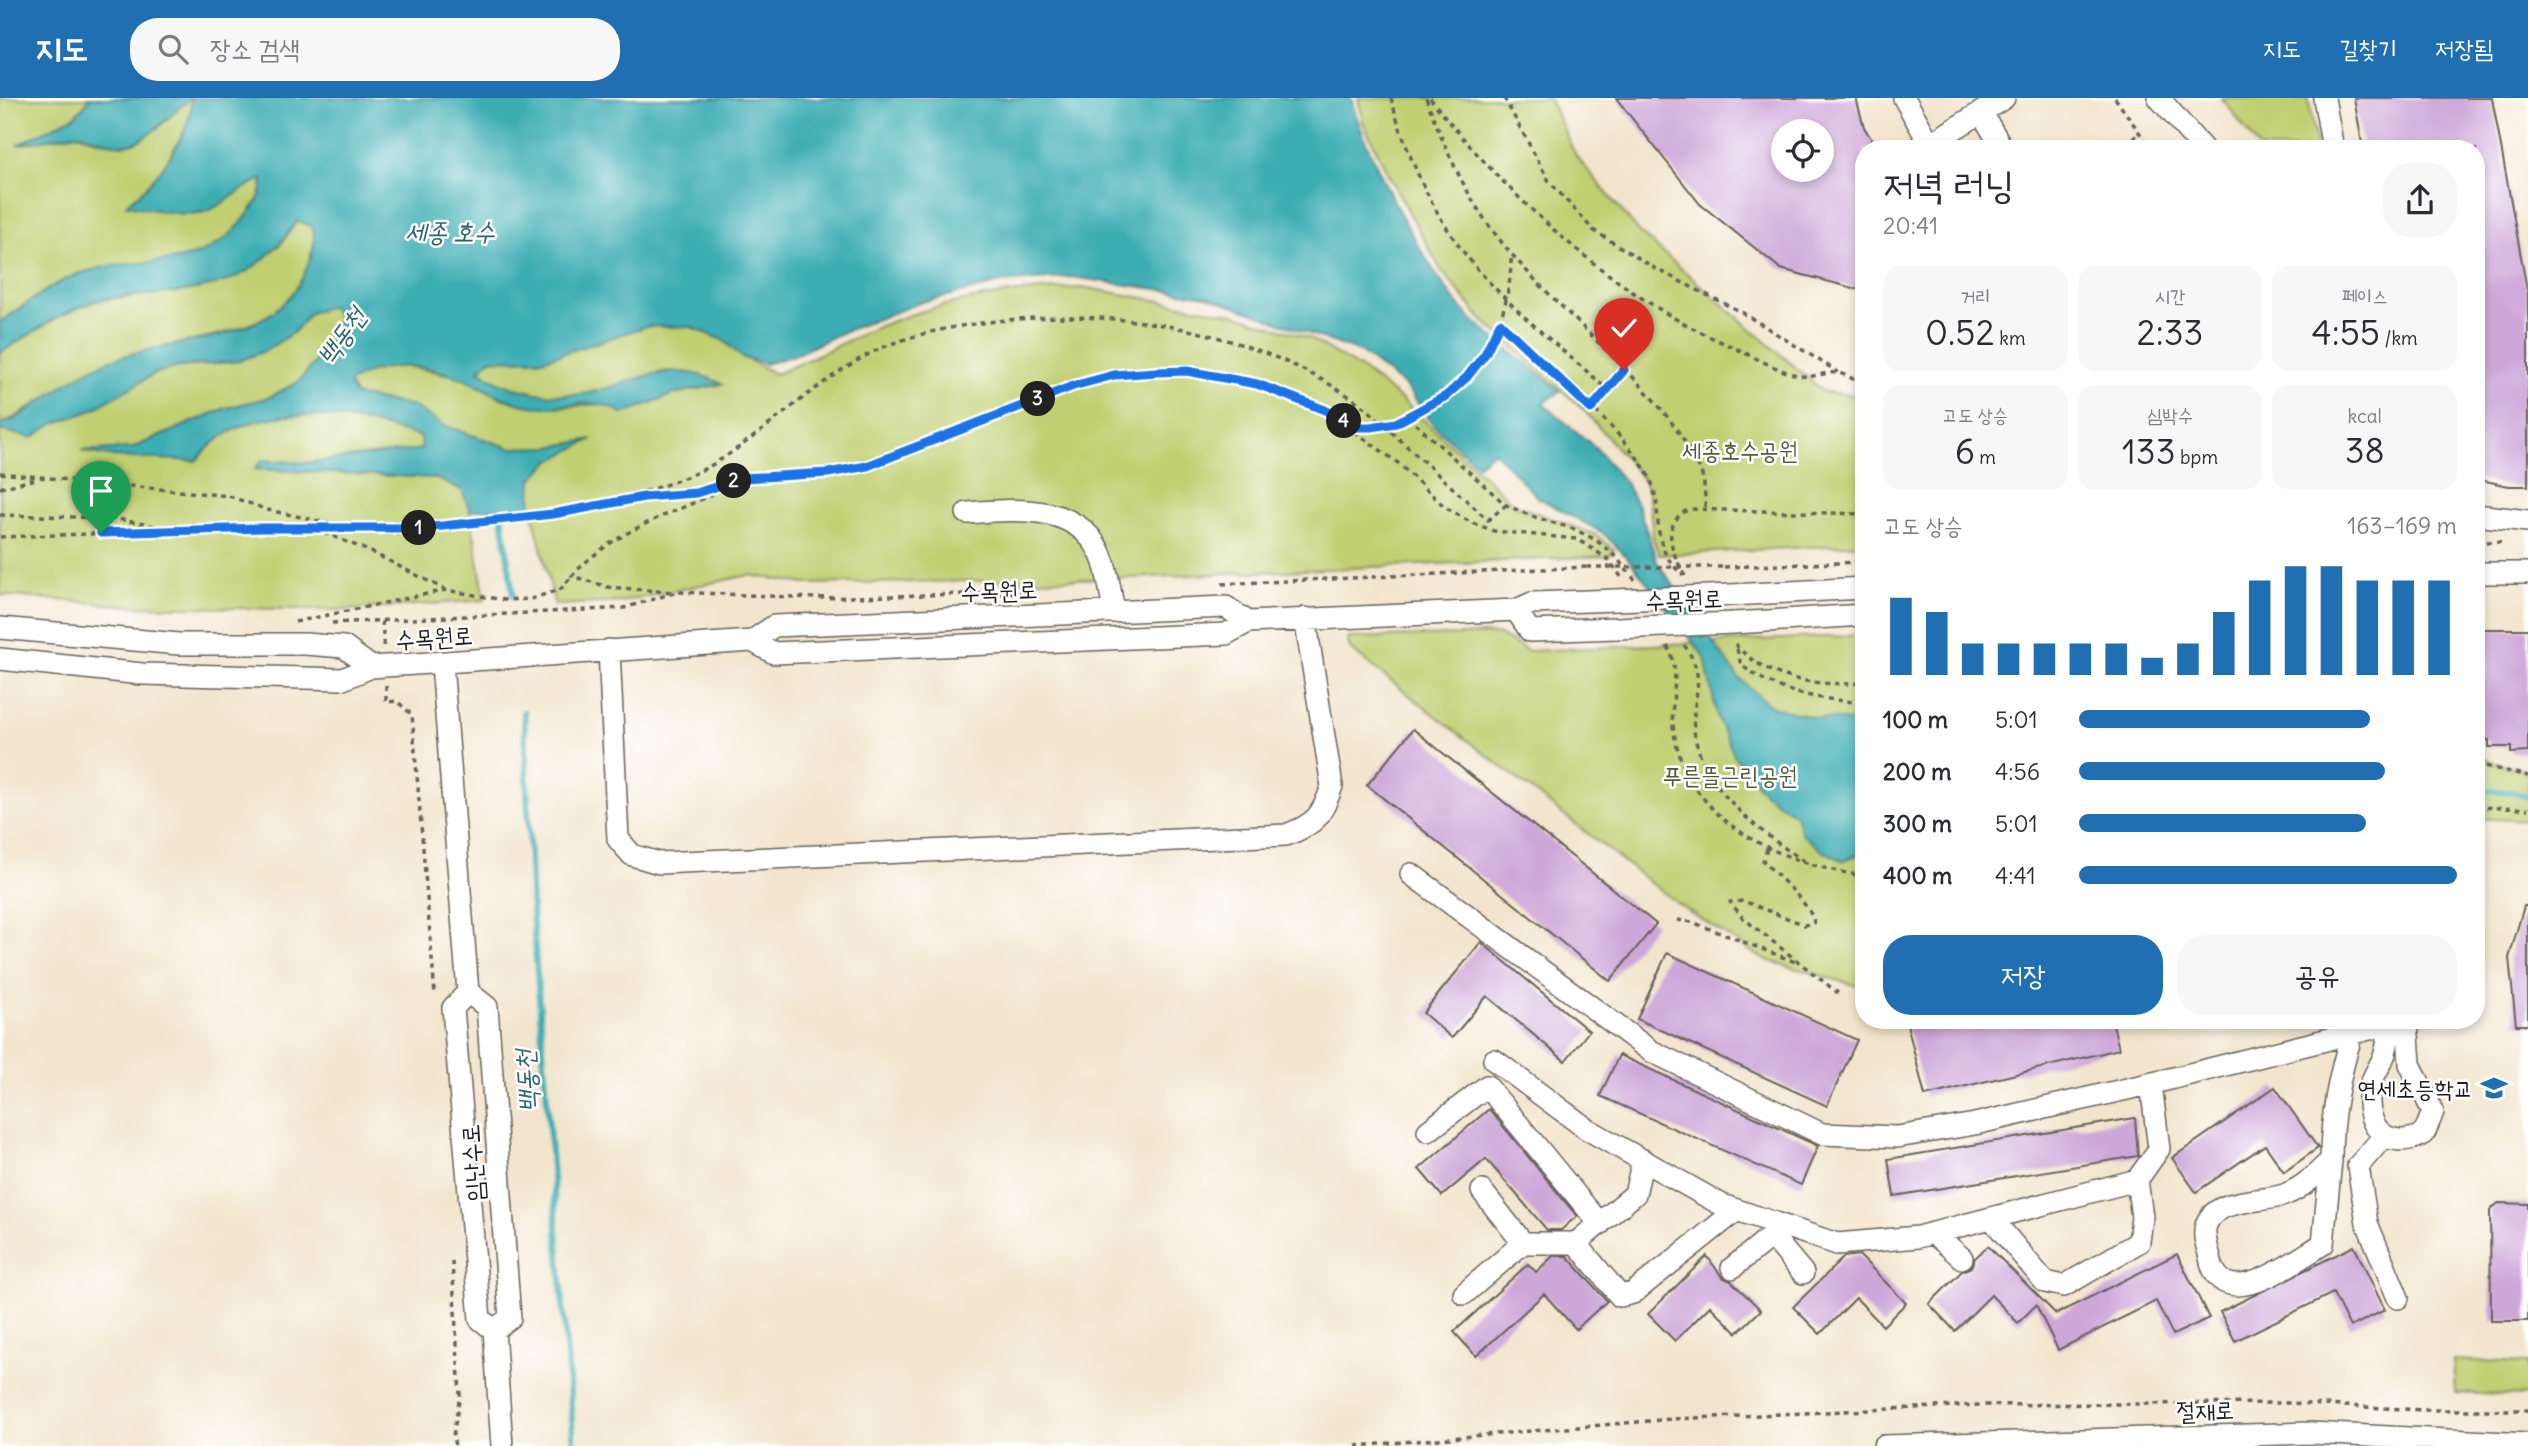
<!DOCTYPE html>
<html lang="ko">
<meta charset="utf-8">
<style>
:root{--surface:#fff;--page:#f7f7f7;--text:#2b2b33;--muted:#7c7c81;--accent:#1f6fb2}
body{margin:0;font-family:Delius,"Poor Story",sans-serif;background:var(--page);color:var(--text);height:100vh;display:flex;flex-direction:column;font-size:26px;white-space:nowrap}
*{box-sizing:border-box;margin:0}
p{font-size:23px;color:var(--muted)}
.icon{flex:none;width:38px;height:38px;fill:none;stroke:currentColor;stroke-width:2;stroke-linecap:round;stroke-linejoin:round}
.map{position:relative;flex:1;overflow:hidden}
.sheet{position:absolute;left:1855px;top:42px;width:630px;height:889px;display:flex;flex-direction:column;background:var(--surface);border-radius:28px;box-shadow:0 4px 10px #0003}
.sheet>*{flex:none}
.controls{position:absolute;left:1771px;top:21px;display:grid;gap:14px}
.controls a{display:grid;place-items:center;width:63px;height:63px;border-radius:50%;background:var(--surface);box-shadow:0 4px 10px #0003;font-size:35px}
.pin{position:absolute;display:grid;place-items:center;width:60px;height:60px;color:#fff;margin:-72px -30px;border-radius:50% 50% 50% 0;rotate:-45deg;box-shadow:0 0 7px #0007}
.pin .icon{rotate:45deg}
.km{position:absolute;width:35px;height:35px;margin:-18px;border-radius:50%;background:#222;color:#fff;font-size:19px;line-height:35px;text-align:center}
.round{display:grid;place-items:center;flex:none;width:74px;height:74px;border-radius:28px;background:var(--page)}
.head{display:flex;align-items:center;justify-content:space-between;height:119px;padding:0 28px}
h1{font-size:38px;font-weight:600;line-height:52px}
.figures{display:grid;grid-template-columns:repeat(3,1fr);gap:10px;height:119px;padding:7px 28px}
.figures div{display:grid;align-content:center;border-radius:18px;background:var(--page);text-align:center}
.figures b{font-size:35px;font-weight:600}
.figures small{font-size:19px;font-weight:400}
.figures p{font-size:19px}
.chart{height:196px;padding:14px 28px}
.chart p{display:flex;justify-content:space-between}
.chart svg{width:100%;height:126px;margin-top:7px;stroke:var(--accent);stroke-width:6}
.action{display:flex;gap:14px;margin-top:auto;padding:14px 28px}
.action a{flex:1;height:80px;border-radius:28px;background:var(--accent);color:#fff;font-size:28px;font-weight:600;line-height:80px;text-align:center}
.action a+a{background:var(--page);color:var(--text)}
ul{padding:0 28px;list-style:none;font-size:23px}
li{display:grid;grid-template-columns:112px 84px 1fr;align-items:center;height:52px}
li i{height:18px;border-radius:9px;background:var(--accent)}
header{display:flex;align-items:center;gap:42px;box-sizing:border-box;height:98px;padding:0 35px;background:var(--accent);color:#fff}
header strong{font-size:33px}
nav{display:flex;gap:38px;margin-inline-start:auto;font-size:24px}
.search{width:490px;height:63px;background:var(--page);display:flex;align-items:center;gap:18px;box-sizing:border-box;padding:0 24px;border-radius:28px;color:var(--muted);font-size:26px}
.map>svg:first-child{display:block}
.green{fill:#c0cf71;stroke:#6e7646;stroke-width:2}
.water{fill:#3cadb4;stroke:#2c6468;stroke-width:2}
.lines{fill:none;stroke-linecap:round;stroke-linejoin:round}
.stream{stroke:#3cadb4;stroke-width:6}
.building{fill:#cea7d9;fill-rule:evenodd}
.minor-casing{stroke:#67625a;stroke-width:24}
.path{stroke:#67625a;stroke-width:3.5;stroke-dasharray:5 5;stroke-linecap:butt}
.minor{stroke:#fff;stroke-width:21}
.minor-bridge-casing{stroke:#67625a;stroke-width:24;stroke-linecap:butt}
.path-bridge{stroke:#67625a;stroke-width:3.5;stroke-dasharray:5 5;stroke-linecap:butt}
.minor-bridge{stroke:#fff;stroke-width:21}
.route-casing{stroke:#fff;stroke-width:14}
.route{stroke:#1a73e8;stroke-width:9}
.labels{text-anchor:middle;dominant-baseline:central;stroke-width:5;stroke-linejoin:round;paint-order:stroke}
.park-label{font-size:24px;fill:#555b3a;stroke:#fff}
.street-label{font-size:24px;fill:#1c1c1c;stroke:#fff}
.poi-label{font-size:24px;fill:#1c1c1c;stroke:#fff;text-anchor:end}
.water-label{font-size:26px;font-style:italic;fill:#2c6468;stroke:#fff}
</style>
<header>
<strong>지도</strong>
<div class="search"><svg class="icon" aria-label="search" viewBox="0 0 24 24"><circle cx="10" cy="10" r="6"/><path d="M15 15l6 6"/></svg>장소 검색</div>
<nav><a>지도</a><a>길찾기</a><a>저장됨</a></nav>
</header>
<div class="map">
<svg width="2528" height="1348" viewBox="0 0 2528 1348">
<rect width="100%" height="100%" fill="#fff"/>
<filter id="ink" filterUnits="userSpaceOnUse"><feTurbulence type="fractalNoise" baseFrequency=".0143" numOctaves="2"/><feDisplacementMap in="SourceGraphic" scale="14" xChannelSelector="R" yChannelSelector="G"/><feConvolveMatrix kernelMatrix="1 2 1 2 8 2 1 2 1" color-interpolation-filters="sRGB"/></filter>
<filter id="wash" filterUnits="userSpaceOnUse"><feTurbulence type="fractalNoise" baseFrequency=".00686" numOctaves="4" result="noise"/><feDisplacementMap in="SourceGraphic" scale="28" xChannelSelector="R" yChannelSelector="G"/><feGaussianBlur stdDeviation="1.57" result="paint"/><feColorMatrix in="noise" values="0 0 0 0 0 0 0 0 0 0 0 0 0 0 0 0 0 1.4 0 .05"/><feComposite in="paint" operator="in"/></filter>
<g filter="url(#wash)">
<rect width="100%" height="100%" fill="#f3e5cd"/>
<!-- green -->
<path class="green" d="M 0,0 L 90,0 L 75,18 L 20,46 L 77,36 L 100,44 L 158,30 L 175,11 L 192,0 L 190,24 L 155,83 L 142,95 L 229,101 L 248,86 L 263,81 C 262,98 256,105 246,119 C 200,179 147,155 84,174 C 54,183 26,207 0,224 Z
M 1358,0 L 1549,0 L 1576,58 L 1639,134 L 1824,294 L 1864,298 L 1864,446 L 1659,457 L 1653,440 L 1649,398 L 1644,382 L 1585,313 L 1481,221 L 1441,172 L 1388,76 L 1363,24 Z
M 2222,0 L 2308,0 L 2317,51 L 2260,51 Z
M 298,122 L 312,128 C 317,144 313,153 307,169 C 281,243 193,234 134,259 C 110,270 83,279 60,291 C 39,302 22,318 0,326 L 0,255 L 62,217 L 96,203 L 136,198 L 280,148 Z
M 1087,190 L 1234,216 L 1309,240 L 1363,272 L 1401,301 L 1515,407 L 1596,437 L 1614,452 L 1609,458 L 1130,480 L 805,486 L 749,477 L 620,504 L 555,507 L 531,408 L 531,381 L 550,363 L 589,342 L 551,349 L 510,350 L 443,327 L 412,308 L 355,297 L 349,285 L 367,273 L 400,267 L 460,279 L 503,301 L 556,309 L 608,306 L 623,316 L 674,296 L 721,286 C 706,282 684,272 669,273 C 644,276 621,287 597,293 C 557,302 512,295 479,273 L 490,261 L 542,262 L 647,228 L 691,229 L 723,242 L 742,259 L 776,276 C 821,257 866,231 913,216 C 970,198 1027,191 1087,190 Z
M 332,208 L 339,221 L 328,249 L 298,284 L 270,299 L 223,311 L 132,350 L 86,353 L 196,363 C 250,295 350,317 421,339 L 423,351 L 305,365 L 262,362 L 255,371 L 435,380 L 462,392 L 470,413 L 485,502 L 347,512 L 130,508 L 0,497 L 0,332 L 32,339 L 53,326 L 90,313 L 156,275 L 179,269 L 239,263 L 294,234 L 310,215 Z
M 1497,536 L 1528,553 L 1864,537 L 1864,890 L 1763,861 L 1678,806 L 1350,551 L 1347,540 Z
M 2476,659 L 2528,673 L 2528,723 L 2476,720 Z
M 2453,1262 L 2528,1265 L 2528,1298 L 2455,1295 Z"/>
<!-- water -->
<path class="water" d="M 90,0 L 1351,0 C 1365,57 1430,181 1472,221 C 1498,246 1532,269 1560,293 L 1543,306 L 1596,350 L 1625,384 L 1639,410 L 1657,464 L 1739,580 L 1772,609 L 1817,620 L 1864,624 L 1864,754 L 1843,763 L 1821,752 L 1802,736 L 1796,717 L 1764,695 L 1735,659 L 1717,619 L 1705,560 L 1627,459 L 1603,435 L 1537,399 L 1494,353 L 1477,367 L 1433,326 L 1405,288 L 1360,254 L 1207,198 L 1071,179 L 1001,185 L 922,204 L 843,234 L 795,257 L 765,266 L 742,259 L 723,242 L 691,229 L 647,228 L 542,262 L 490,261 L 479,272 C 509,296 560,302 598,293 C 644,280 675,261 722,286 L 674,296 L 623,316 C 592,295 565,313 530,308 C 504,304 485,289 461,280 C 424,265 382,263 349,285 L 355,297 L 413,308 L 443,327 L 510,350 L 551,349 L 592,341 L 550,363 L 532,381 L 531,408 L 470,413 L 462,392 L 435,380 L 255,371 L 262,362 L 305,365 L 422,351 L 421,339 C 350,317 249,295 196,363 L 114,359 L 81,353 L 132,350 L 223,311 L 270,299 L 298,284 L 328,249 L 339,221 L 331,208 L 310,215 L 294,234 L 265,253 L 239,263 L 179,269 L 156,275 L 90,313 L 53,326 L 32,340 L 0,332 L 0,326 L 15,321 C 44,302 74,277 106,264 C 172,237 278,250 307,169 C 313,153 317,144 312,128 L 297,123 C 255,184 217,191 147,197 C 130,198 110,198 94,203 C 60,215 30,236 0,255 L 0,224 C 26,207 54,183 84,174 C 147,155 200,179 246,119 C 256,106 263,98 263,81 C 240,88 222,112 198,115 C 176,118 148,110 126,107 C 155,85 191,38 192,0 C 172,13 158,34 136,44 C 117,53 96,37 77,36 C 67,36 31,45 17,47 L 75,18 Z"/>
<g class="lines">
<!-- stream -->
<path class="stream" d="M 500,403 L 513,498
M 524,614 L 532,812 L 574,1348
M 2476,691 L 2512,694 L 2528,699"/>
</g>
<g id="blocks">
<!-- building -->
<path class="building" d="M 1616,0 L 1856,0 L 1864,29 L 1877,51 L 1864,51 L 1864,193 L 1781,171 L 1700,106 ZM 1783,33 L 1822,33 L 1822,72 L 1783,72 Z
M 2354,0 L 2492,0 L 2528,197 L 2528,388 L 2509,388 L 2476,381 L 2476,51 L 2363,51 Z
M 2476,531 L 2528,531 L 2528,654 L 2511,655 L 2511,649 L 2489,649 L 2489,642 L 2476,642 Z
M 1413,631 L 1656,826 L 1610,883 L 1367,687 Z
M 2524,808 L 2528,808 L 2528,927 L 2516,927 L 2509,860 Z
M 1481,844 L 1589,933 L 1565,963 L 1487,898 L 1452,940 L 1423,915 Z
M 1667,855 L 1857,942 L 1827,1008 L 1637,921 Z
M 1922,922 L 2112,922 L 2119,951 L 1925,998 L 1907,926 Z
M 1619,957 L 1818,1048 L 1801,1087 L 1600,998 Z
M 2275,989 L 2318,1050 L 2284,1074 L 2265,1047 L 2196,1094 L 2172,1060 Z
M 1489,1011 L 1577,1118 L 1561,1132 L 1547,1132 L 1486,1061 L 1442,1098 L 1419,1071 Z
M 2135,1020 L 2138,1058 L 1894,1098 L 1888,1061 Z
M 2498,1105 L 2528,1106 L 2528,1223 L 2491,1223 L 2490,1113 Z
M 1988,1148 L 2056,1216 L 2177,1156 L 2209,1220 L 2173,1237 L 2156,1203 L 2058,1252 L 2036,1207 L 2018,1225 L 1991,1197 L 1955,1233 L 1929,1206 L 1962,1173 L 1971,1169 L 1975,1160 Z
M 2354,1148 L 2385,1212 L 2350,1229 L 2333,1195 L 2235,1243 L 2220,1214 Z
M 1859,1157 L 1906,1205 L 1883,1228 L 1856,1200 L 1820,1236 L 1793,1209 L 1844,1159 Z
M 1553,1158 L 1567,1158 L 1607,1203 L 1576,1231 L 1544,1196 L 1476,1258 L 1454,1234 L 1528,1166 L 1536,1174 Z
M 1707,1158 L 1722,1179 L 1731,1183 L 1761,1212 L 1737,1235 L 1710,1208 L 1675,1243 L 1648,1216 Z"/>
</g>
</g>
<g filter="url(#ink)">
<use href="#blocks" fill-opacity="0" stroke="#67625a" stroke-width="2"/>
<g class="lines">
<!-- minor casing -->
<g class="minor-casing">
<path id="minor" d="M 1904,0 L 1930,46
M 2159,0 L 2203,51
M 2324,0 L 2333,51
M 1981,14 L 2003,51
M 1922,51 L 2004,0
M 967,415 C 1017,411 1085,404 1104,465 C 1109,481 1111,498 1114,514
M 2476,417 L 2528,423
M 2476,475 L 2528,475
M 1731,497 L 1864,490
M 1516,512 L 1530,533 L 1617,530
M 1734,525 L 1864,517
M 0,530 L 179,546 L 305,546 L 344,549 L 371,569
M 752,543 L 774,555 L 1226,536 L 1248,524 L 1516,512 L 1532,505 L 1616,502
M 609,552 L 618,741 L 632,757 L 659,765 L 1286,737 C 1316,726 1322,718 1332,688 L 1305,520
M 0,561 L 142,576 L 343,581 L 371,569 L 752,543 L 774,528 L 1226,509 L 1248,524
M 442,566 L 468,894 L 487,909 L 510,1220 L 494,1232
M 1411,776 L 1651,953 L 1822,1036 L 1897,1039 L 1975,1026 L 2166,982 L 2389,926
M 468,894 L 453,910 L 480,1221 L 494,1232 L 502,1348
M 2389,922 C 2389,932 2388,945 2385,955 C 2382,966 2374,975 2371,986 C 2362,1025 2384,1055 2424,1036 L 2433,1014 L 2410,966 L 2407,922
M 1494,962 L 1587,1031 L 1722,1107 L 1837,1146 L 1918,1139 L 2137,1082 L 2159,1051 L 2151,986
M 1428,1033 L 1487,988 L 1600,1126
M 2384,1038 L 2358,1068 L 2367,1125 L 2398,1200
M 2331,1062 L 2323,1146 C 2295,1162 2225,1218 2211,1164 C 2209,1153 2202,1138 2206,1127 C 2216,1099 2261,1105 2284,1097 C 2303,1090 2317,1076 2331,1062 C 2331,1017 2339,978 2352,935
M 1482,1093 L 1523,1145 L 1576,1145 L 1635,1096 L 1643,1062
M 1992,1121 L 2045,1184 L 2064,1188 L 2139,1144 L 2142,1119 L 2137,1082
M 1933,1135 L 1962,1160
M 1772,1138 L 1803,1175
M 1576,1145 L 1620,1198 L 1633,1195 L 1737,1112
M 1732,1170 L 1783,1128
M 1464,1196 L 1523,1145
M 1884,1348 L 2310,1335 L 2528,1346"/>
</g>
<!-- path -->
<path class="path" d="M 1391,0 C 1407,59 1434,120 1474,167 C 1513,213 1562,251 1607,291
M 1426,0 C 1443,46 1464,94 1493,133 C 1551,211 1655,281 1697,365 C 1705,380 1705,394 1705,411
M 1430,0 C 1505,96 1618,202 1733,249 C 1752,258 1782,275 1802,278 C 1814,280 1827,273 1839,275 C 1847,277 1856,283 1864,286
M 1504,0 L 1549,83 L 1593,132 L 1656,171 L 1743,215 L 1838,274
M 2115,0 L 2151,51
M 2130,51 L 2138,33
M 1500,225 C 1541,264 1620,327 1647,375 C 1668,412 1644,444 1683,477
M 1591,310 L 1624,273
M 1408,319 L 1506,407 L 1531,418 L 1574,431 L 1596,442 L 1615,458 L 1635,482
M 1354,329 C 1448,328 1513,245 1511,156
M 0,375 L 229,398 L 268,412 L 338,427
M 0,390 L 36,381
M 626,400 C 658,389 695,379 723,360 C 774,327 816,284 869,256 C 908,236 954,228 997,223 C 1122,209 1254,232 1359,305 C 1373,315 1386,329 1399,341 C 1429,368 1458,395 1488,422 L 1506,407
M 0,417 L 111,420 L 166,430
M 315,431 L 369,453 L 444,491
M 0,439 L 261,430 L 423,430 L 553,416 L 644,399 L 696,395 L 745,380 L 828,375 L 867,368 L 1073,288 L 1114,277 L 1187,273 L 1257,286 L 1325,312 L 1398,365 L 1445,409 L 1470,424 L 1494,433 L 1577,441 L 1608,461 L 1622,480
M 2476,444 L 2506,444
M 1724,469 L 1864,464
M 1685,478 C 1672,454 1659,427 1689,411 L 1864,416
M 1222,486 L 1587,469
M 671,494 L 608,489 L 572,478 C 618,427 678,416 737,384
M 382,523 L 384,548
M 295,524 L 446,492 L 504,502 L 531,501 L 561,491 L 572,478
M 332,525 L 624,510 L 677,494 L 816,500 L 1039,494
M 1735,546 C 1768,583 1816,588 1864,585
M 1684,547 C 1711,583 1688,602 1695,639 C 1705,693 1763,737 1806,764
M 1667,548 C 1682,572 1670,601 1673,627 C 1684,724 1779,765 1864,778
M 1737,551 L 1741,567 C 1781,597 1815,600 1864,605
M 386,588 L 386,604 L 397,603 L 412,617 L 435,897
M 2476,666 L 2528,678
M 2476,709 L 2528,711
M 1767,751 L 1763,763 C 1775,776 1812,807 1814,825 L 1805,827 L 1743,803 L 1730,804 L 1743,820 L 1838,895
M 1677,822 L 1692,824 L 1798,865
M 452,1163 L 460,1297 L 453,1338 L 455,1348
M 1356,1348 L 1672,1321 L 1978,1307 L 2288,1305 L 2423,1312 L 2528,1312"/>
<!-- minor -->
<use href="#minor" class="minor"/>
<!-- minor-bridge casing -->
<g class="minor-bridge-casing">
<path id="minor-bridge" d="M 1616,502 L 1731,497
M 1617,530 L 1734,525"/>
</g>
<!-- path-bridge -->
<path class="path-bridge" d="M 1587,469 L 1724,469"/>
<!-- minor-bridge -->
<use href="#minor-bridge" class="minor-bridge"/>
</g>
</g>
<g class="lines" filter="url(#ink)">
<!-- route casing -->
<g class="route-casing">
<path id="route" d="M 101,435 L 261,430 L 424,430 L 553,416 L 644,399 L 696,395 L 744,380 L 828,375 L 867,368 L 1073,288 L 1114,277 L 1156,274 L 1187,273 L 1257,286 L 1325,312 L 1352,329 L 1371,329 L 1396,325 L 1446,298 L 1467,279 L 1485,256 L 1500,225 L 1591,311 L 1624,272"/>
</g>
<!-- route -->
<use href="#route" class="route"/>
</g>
<!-- icons -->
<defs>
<g id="school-bare" transform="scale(2.1)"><path d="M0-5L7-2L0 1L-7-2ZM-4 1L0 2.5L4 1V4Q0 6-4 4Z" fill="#1f6fb2" stroke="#fff" stroke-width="2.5" paint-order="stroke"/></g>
</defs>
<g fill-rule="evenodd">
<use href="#school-bare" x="2494" y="990"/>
</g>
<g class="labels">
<!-- park labels -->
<g class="park-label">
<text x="1740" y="352">세종호수공원</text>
<text x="1730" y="677">푸른뜰근린공원</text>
</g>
<!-- street labels -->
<g class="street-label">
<text transform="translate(999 492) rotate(-2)">수목원로</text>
<text transform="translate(1684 501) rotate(-2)">수목원로</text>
<text transform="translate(434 539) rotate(-4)">수목원로</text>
<text transform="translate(472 1065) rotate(-94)">임난수로</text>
<text transform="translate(2205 1312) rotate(-2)">절재로</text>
</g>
<!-- poi labels -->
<g class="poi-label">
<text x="2473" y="990">연세초등학교</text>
</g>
<!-- water labels -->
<g class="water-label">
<text x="450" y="133">세종 호수</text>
<text transform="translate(341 238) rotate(-54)">백동천</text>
<text transform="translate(526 983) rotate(-94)">백동천</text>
</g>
</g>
</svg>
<div class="controls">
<a><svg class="icon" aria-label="locate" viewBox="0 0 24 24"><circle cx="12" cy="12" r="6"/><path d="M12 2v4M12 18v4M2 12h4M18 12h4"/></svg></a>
</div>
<div class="pin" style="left:101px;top:435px;background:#1e9e55"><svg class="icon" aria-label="arrive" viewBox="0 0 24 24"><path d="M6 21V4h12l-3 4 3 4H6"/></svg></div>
<div class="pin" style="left:1624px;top:272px;background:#d93025"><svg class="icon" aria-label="check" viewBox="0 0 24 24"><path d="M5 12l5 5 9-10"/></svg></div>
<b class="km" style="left:419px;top:430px">1</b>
<b class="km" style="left:734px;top:383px">2</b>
<b class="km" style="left:1038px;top:301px">3</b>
<b class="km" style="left:1344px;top:323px">4</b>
<section class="sheet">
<div class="head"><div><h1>저녁 러닝</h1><p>20:41</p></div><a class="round"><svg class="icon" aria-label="share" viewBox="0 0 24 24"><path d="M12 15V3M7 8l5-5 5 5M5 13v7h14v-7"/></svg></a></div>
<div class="figures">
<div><p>거리</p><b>0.52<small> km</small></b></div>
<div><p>시간</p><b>2:33</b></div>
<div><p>페이스</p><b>4:55<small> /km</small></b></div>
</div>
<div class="figures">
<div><p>고도 상승</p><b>6<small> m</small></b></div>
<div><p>심박수</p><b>133<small> bpm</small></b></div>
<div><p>kcal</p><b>38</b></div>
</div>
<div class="chart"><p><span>고도 상승</span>163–169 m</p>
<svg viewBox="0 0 160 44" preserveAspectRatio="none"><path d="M5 44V17M15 44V22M25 44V33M35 44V33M45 44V33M55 44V33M65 44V33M75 44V38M85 44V33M95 44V22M105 44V11M115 44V6M125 44V6M135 44V11M145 44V11M155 44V11"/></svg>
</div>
<ul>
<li><b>100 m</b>5:01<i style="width:77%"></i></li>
<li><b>200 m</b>4:56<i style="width:81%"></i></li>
<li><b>300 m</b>5:01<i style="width:76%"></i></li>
<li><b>400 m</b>4:41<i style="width:100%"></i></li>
</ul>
<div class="action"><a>저장</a><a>공유</a></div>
</section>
</div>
